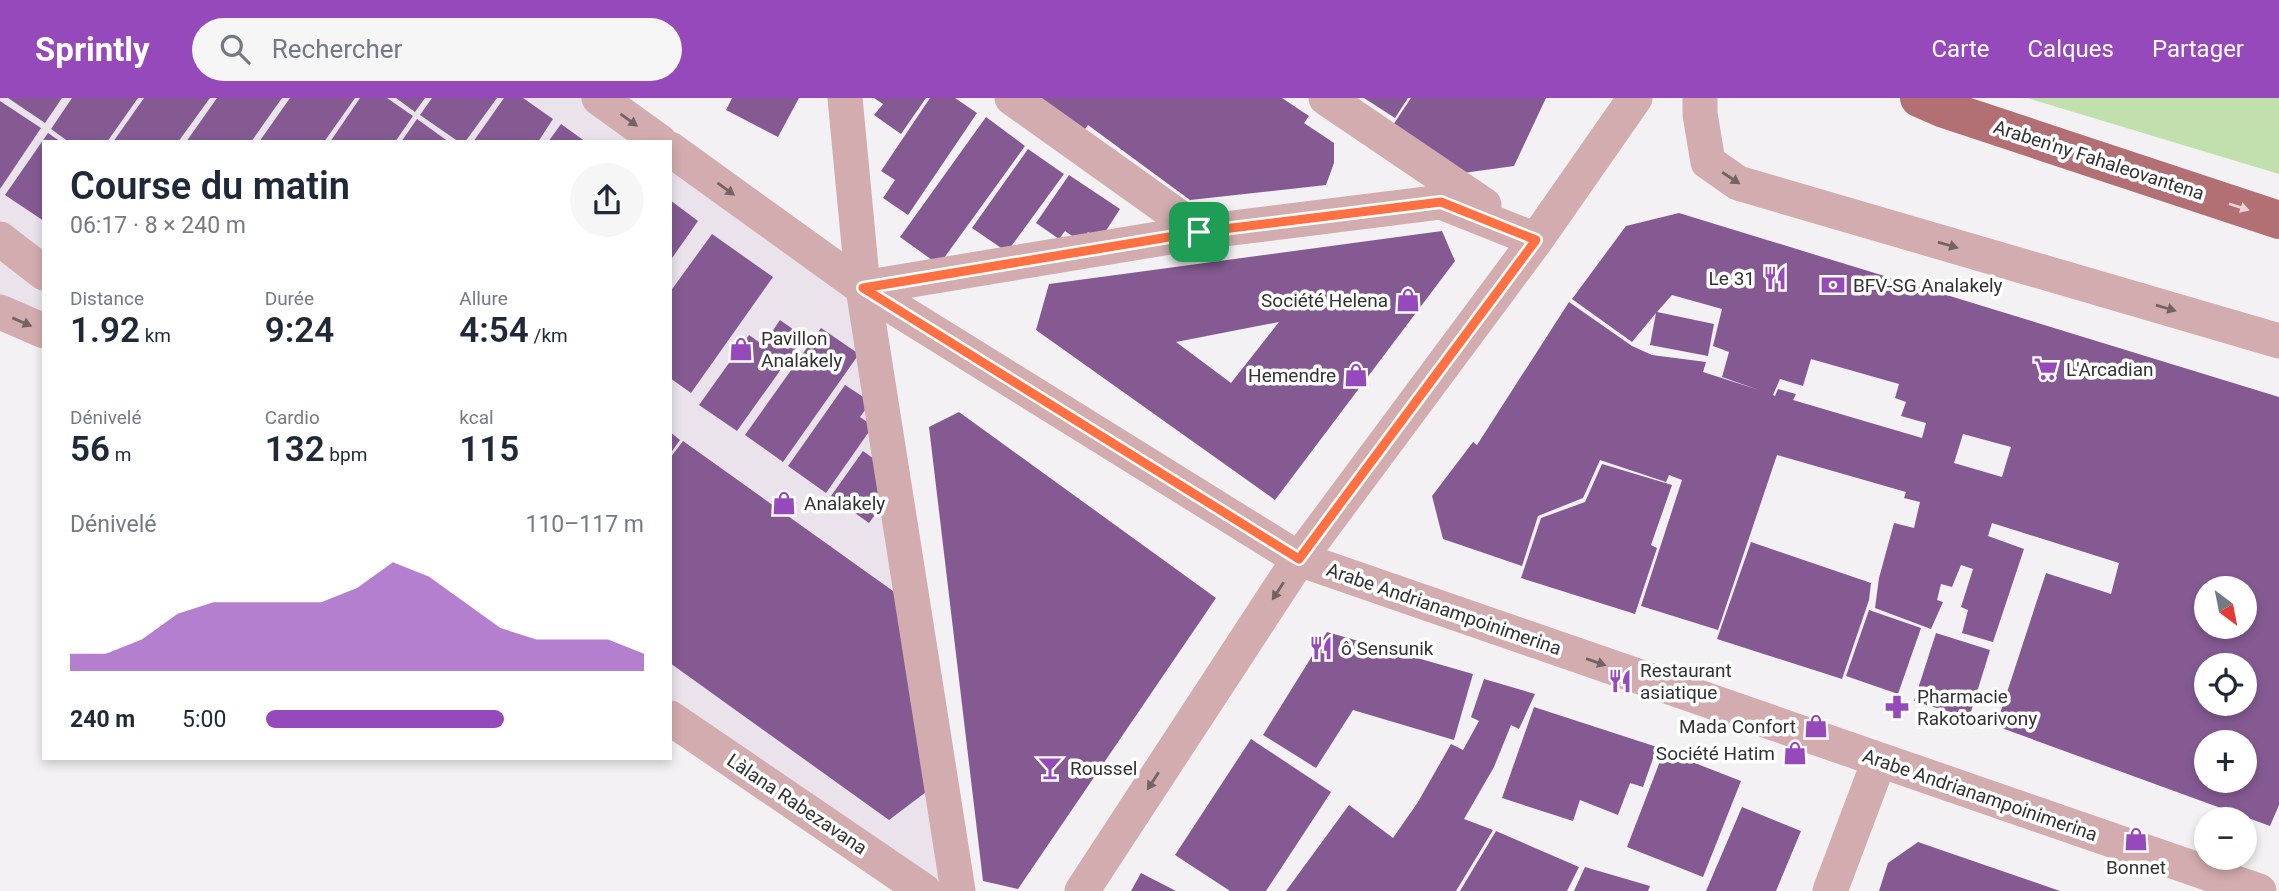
<!DOCTYPE html>
<html lang="fr">
<meta charset="utf-8">
<style>
:root{--surface:#fff;--page:#f6f6f7;--text:#1f2937;--muted:#747a83;--accent:#9549ba}
body{margin:0;font-family:Roboto,sans-serif;background:var(--page);color:var(--text);height:100vh;display:flex;flex-direction:column;font-size:26px;white-space:nowrap}
*{box-sizing:border-box;margin:0}
p{font-size:23px;color:var(--muted)}
.icon{flex:none;width:38px;height:38px;fill:none;stroke:currentColor;stroke-width:2;stroke-linecap:round;stroke-linejoin:round}
.map{position:relative;flex:1;overflow:hidden}
.sheet{position:absolute;left:42px;top:42px;width:630px;height:620px;display:flex;flex-direction:column;background:var(--surface);border-radius:0px;box-shadow:0 4px 10px #0003}
.sheet>*{flex:none}
.needle{width:46px;rotate:148deg}
.fabs{position:absolute;left:2194px;top:478px;display:grid;gap:14px}
.fabs a{display:grid;place-items:center;width:63px;height:63px;border-radius:50%;background:var(--surface);box-shadow:0 4px 10px #0003;font-size:35px}
.pin{position:absolute;display:grid;place-items:center;width:60px;height:60px;color:#fff;margin:-30px;border-radius:14px;box-shadow:0 4px 10px #0006}
.round{display:grid;place-items:center;flex:none;width:74px;height:74px;border-radius:37px;background:var(--page)}
.summary{display:flex;align-items:center;justify-content:space-between;height:119px;padding:0 28px}
h1{font-size:38px;font-weight:600;line-height:52px}
.figures{display:grid;grid-template-columns:repeat(3,1fr);gap:10px;height:119px;padding:7px 28px}
.figures div{display:grid;align-content:center}
.figures b{font-size:35px;font-weight:600}
.figures small{font-size:19px;font-weight:400}
.figures p{font-size:19px}
.chart{height:196px;padding:14px 28px}
.chart p{display:flex;justify-content:space-between}
.chart svg{width:100%;height:126px;margin-top:7px;fill:var(--accent);opacity:.7}
ul{padding:0 28px;list-style:none;font-size:23px}
li{display:grid;grid-template-columns:112px 84px 1fr;align-items:center;height:52px}
li i{height:18px;border-radius:9px;background:var(--accent)}
header{display:flex;align-items:center;gap:42px;box-sizing:border-box;height:98px;padding:0 35px;background:var(--accent);color:#fff}
header strong{font-size:33px}
nav{display:flex;gap:38px;margin-inline-start:auto;font-size:24px}
.search{width:490px;height:63px;background:var(--page);display:flex;align-items:center;gap:18px;box-sizing:border-box;padding:0 24px;border-radius:38px;color:var(--muted);font-size:26px}
.map>svg:first-child{display:block}
.built{fill:#eae3ec}
.green{fill:#c1e0ae}
.building{fill:#855a93;fill-rule:evenodd}
.lines{fill:none;stroke-linecap:round;stroke-linejoin:round}
.street{stroke:#d2acae;stroke-width:35}
.primary{stroke:#b27075;stroke-width:38}
.oneway{fill:#736364}
.oneway2{fill:#e8d4d6}
.route-casing{stroke:#fff;stroke-width:14}
.route{stroke:#ff7043;stroke-width:9}
.labels{text-anchor:middle;dominant-baseline:central;stroke-width:7;stroke-linejoin:round;paint-order:stroke}
.street-label{font-size:19px;fill:#333233;stroke:#fff}
.poi-label{font-size:19px;fill:#333233;stroke:#fff;text-anchor:start}
</style>
<header>
<strong>Sprintly</strong>
<div class="search"><svg class="icon" aria-label="search" viewBox="0 0 24 24"><circle cx="10" cy="10" r="6"/><path d="M15 15l6 6"/></svg>Rechercher</div>
<nav><a>Carte</a><a>Calques</a><a>Partager</a></nav>
</header>
<div class="map">
<svg width="2279" height="793" viewBox="0 0 2279 793">
<rect width="100%" height="100%" fill="#f3f1f4"/>
<!-- built -->
<path class="built" d="M 0,0 L 599,0 L 660,44 L 44,44 L 44,233 L 0,214 Z
M 670,51 L 863,190 L 958,793 L 924,793 L 670,620 Z"/>
<!-- green -->
<path class="green" d="M 2027,0 L 2279,0 L 2279,76 Z"/>
<!-- building -->
<path class="building" d="M 8,0 L 62,0 L 45,25 Z
M 72,0 L 138,0 L 107,44 L 69,44 L 51,31 Z
M 144,0 L 210,0 L 178,44 L 113,44 Z
M 217,0 L 282,0 L 251,44 L 186,44 Z
M 290,0 L 355,0 L 324,44 L 259,44 Z
M 360,0 L 387,0 L 413,18 L 395,44 L 330,44 Z
M 396,0 L 425,0 L 415,14 Z
M 432,0 L 497,0 L 465,44 L 459,44 L 420,17 Z
M 504,0 L 523,0 L 553,21 L 538,44 L 473,44 Z
M 732,0 L 799,0 L 778,39 L 726,12 Z
M 874,0 L 926,0 L 901,36 L 874,17 L 883,6 Z
M 930,0 L 955,0 L 977,15 L 908,117 L 883,100 L 895,82 L 881,73 Z
M 1036,0 L 1282,0 L 1309,18 L 1304,25 L 1334,45 L 1334,65 L 1326,87 L 1190,102 L 1088,27 L 1082,35 Z
M 1364,0 L 1408,0 L 1395,20 Z
M 1411,0 L 1546,0 L 1514,68 L 1456,76 L 1391,30 Z
M 0,3 L 41,30 L 0,91 Z
M 986,19 L 1025,48 L 939,167 L 900,139 Z
M 417,21 L 449,44 L 401,44 Z
M 561,26 L 586,44 L 548,44 Z
M 48,35 L 61,44 L 44,44 L 44,123 L 5,97 Z
M 1028,51 L 1064,76 L 1007,154 L 972,130 Z
M 1069,77 L 1120,111 L 1100,142 L 1088,134 L 1081,144 L 1065,133 L 1059,141 L 1036,125 Z
M 670,102 L 698,123 L 670,163 Z
M 1679,115 L 2279,299 L 2279,707 L 2270,728 L 1996,628 L 2046,475 L 2111,496 L 2119,465 L 1992,425 L 1988,438 L 2024,451 L 1993,544 L 1962,535 L 1968,512 L 1961,509 L 1973,471 L 1961,467 L 1952,489 L 1941,486 L 1937,502 L 1943,504 L 1931,531 L 1875,510 L 1879,480 L 1894,425 L 1914,430 L 1920,404 L 1904,400 L 1906,394 L 1777,357 L 1718,532 L 1641,508 L 1682,382 L 1669,377 L 1666,384 L 1600,362 L 1583,400 L 1538,418 L 1522,468 L 1443,441 L 1432,398 L 1473,344 L 1477,347 L 1569,204 L 1632,248 L 1652,257 L 1706,264 L 1703,274 L 1759,292 L 1722,279 L 1729,254 L 1713,248 L 1722,211 L 1672,197 L 1657,214 L 1714,226 L 1708,258 L 1650,247 L 1656,215 L 1632,244 L 1572,201 L 1626,128 ZM 1811,261 L 1899,286 L 1895,300 L 1906,304 L 1901,318 L 1926,325 L 1922,340 L 1793,302 L 1796,296 L 1778,291 L 1775,298 L 1773,297 L 1780,281 L 1803,288 ZM 1963,336 L 2011,349 L 2002,379 L 1954,365 ZM 2207,490 L 2245,490 L 2245,528 L 2207,528 ZM 2207,567 L 2245,567 L 2245,606 L 2207,606 ZM 2207,644 L 2245,644 L 2245,682 L 2207,682 Z
M 1442,133 L 1455,163 L 1275,402 L 1036,232 L 1049,186 ZM 1279,224 L 1231,285 L 1176,244 Z
M 712,136 L 773,179 L 691,295 L 670,280 L 670,194 Z
M 780,222 L 804,239 L 737,333 L 699,307 L 749,237 L 763,247 Z
M 821,230 L 859,256 L 783,364 L 745,337 Z
M 845,287 L 871,304 L 860,319 L 873,328 L 826,395 L 788,368 Z
M 959,314 L 1216,500 L 1018,791 L 983,783 L 929,329 Z
M 670,334 L 680,342 L 670,356 Z
M 683,343 L 900,498 L 930,691 L 889,722 L 670,565 L 670,360 Z
M 863,353 L 888,371 L 892,394 L 869,425 L 831,398 Z
M 1602,366 L 1672,387 L 1651,447 L 1657,450 L 1635,516 L 1521,480 L 1541,420 L 1585,404 Z
M 1751,444 L 1871,485 L 1869,502 L 1842,581 L 1717,541 Z
M 1869,512 L 1921,530 L 1898,596 L 1846,578 Z
M 1327,534 L 1473,576 L 1454,642 L 1353,612 L 1316,670 L 1263,637 Z
M 1936,535 L 1990,552 L 1969,620 L 1914,603 Z
M 1484,581 L 1535,596 L 1519,631 L 1511,627 L 1494,669 L 1464,721 L 1493,732 L 1456,793 L 1286,793 L 1349,707 L 1393,740 L 1418,704 L 1451,646 L 1463,652 L 1479,623 L 1471,619 Z
M 1534,609 L 1657,649 L 1643,689 L 1630,685 L 1618,717 L 1580,702 L 1573,723 L 1502,700 Z
M 1251,641 L 1331,694 L 1266,793 L 1230,793 L 1175,757 Z
M 1664,653 L 1741,683 L 1703,779 L 1627,749 Z
M 1742,709 L 1801,733 L 1776,793 L 1706,793 Z
M 1496,733 L 1579,769 L 1567,793 L 1460,793 Z
M 1918,744 L 2060,793 L 1879,793 L 1888,765 Z
M 1585,769 L 1650,788 L 1648,793 L 1574,793 Z
M 1141,775 L 1176,793 L 1131,793 Z"/>
<g class="lines">
<!-- street -->
<path class="street" d="M 599,0 L 660,44
M 845,0 L 863,190 L 958,793
M 1012,0 L 1200,134
M 1326,0 L 1484,107
M 1700,0 L 1700,16 L 1708,64 L 1738,85 L 2279,243
M 670,51 L 863,190 L 1299,461 L 2259,793
M 0,141 L 44,175
M 863,190 L 1200,134 L 1441,104 L 1536,142
M 0,214 L 44,233
M 670,620 L 924,793
M 1082,793 L 1299,461 L 1536,142 L 1635,0
M 1830,793 L 1879,663"/>
<!-- primary -->
<path class="primary" d="M 1919,0 L 1944,11 L 2279,122"/>
</g>
<!-- one-way arrows -->
<defs><path id="oneway-solid" d="M-6-.8H1V-3.2L6.5 0L1 3.2V.8H-6Z" transform="scale(1.75)"/></defs>
<g class="oneway">
<use href="#oneway-solid" transform="translate(629 22) rotate(36)"/>
<use href="#oneway-solid" transform="translate(1731 80) rotate(33)"/>
<use href="#oneway-solid" transform="translate(726 91) rotate(36)"/>
<use href="#oneway-solid" transform="translate(1948 147) rotate(16)"/>
<use href="#oneway-solid" transform="translate(2166 210) rotate(16)"/>
<use href="#oneway-solid" transform="translate(22 224) rotate(23)"/>
<use href="#oneway-solid" transform="translate(1278 493) rotate(123)"/>
<use href="#oneway-solid" transform="translate(1596 564) rotate(19)"/>
<use href="#oneway-solid" transform="translate(1153 683) rotate(123)"/>
</g>
<use class="oneway2" href="#oneway-solid" transform="translate(2239 109) rotate(18)"/>
<g class="lines">
<!-- route casing -->
<g class="route-casing">
<path id="route" d="M 1441,104 L 1536,142 L 1299,461 L 863,190 L 1199,134 Z"/>
</g>
<!-- route -->
<use href="#route" class="route"/>
</g>
<!-- icons -->
<defs>
<g id="restaurant-bare" transform="scale(1.89)"><path d="M-5-6h1v4h1v-4h1v4h1v-4h1v5L-1.5 .5V6h-2V.5L-5-1ZM5-6V6H3V1.5H1.5Q1.5-4 5-6Z" fill="#9549ba" stroke="#fff" stroke-width="2.5" paint-order="stroke"/></g>
<g id="bank-bare" transform="scale(1.89)"><path d="M-6-4H6V4H-6ZM0-2.3a2.3 2.3 0 1 0 0 4.6a2.3 2.3 0 1 0 0-4.6Z" fill="#9549ba" stroke="#fff" stroke-width="2.5" paint-order="stroke"/></g>
<g id="shop-bare" transform="scale(1.89)"><path d="M-5-2.5h2.3a2.7 3.5 0 0 1 5.4 0H5L5.5 6h-11ZM-1.5-2.5h3a1.5 2.3 0 0 0-3 0Z" fill="#9549ba" stroke="#fff" stroke-width="2.5" paint-order="stroke"/></g>
<g id="supermarket-bare" transform="scale(1.89)"><path d="M-6-5.5h2.5l.6 2H6L4.5 2H-2.5L-4.4-4H-6ZM-1.5 3.2a1.3 1.3 0 1 0 .1 0ZM3 3.2a1.3 1.3 0 1 0 .1 0Z" fill="#9549ba" stroke="#fff" stroke-width="2.5" paint-order="stroke"/></g>
<g id="pharmacy-bare" transform="scale(1.89)"><path d="M-2-6h4v4h4v4h-4v4h-4v-4h-4v-4h4Z" fill="#9549ba" stroke="#fff" stroke-width="2.5" paint-order="stroke"/></g>
<g id="bar-bare" transform="scale(1.89)"><path d="M-6-5H6L.8 .8V4.5H3.5V6h-7V4.5H-.8V.8Z" fill="#9549ba" stroke="#fff" stroke-width="2.5" paint-order="stroke"/></g>
</defs>
<g fill-rule="evenodd">
<use href="#restaurant-bare" x="1775" y="180"/>
<use href="#bank-bare" x="1833" y="187"/>
<use href="#shop-bare" x="1408" y="202"/>
<use href="#shop-bare" x="741" y="251"/>
<use href="#supermarket-bare" x="2046" y="271"/>
<use href="#shop-bare" x="1356" y="277"/>
<use href="#shop-bare" x="784" y="405"/>
<use href="#restaurant-bare" x="1321" y="550"/>
<use href="#restaurant-bare" x="1620" y="583"/>
<use href="#pharmacy-bare" x="1897" y="609"/>
<use href="#shop-bare" x="1816" y="628"/>
<use href="#shop-bare" x="1795" y="655"/>
<use href="#bar-bare" x="1050" y="670"/>
<use href="#shop-bare" x="2136" y="741"/>
</g>
<g class="labels">
<!-- street labels -->
<g class="street-label">
<text transform="translate(2099 62) rotate(18)">Araben'ny Fahaleovantena</text>
<text transform="translate(1444 511) rotate(19)">Arabe Andrianampoinimerina</text>
<text transform="translate(1980 697) rotate(19)">Arabe Andrianampoinimerina</text>
<text transform="translate(797 706) rotate(34)">Làlana Rabezavana</text>
</g>
<!-- poi labels -->
<g class="poi-label">
<text x="1755" y="180" text-anchor="end">Le 31</text>
<text x="1853" y="187">BFV-SG Analakely</text>
<text x="1388" y="202" text-anchor="end">Société Helena</text>
<text x="761" y="240">Pavillon<tspan x="761" dy="22">Analakely</tspan></text>
<text x="2066" y="271">L'Arcadian</text>
<text x="1336" y="277" text-anchor="end">Hemendre</text>
<text x="804" y="405">Analakely</text>
<text x="1341" y="550">ô Sensunik</text>
<text x="1640" y="572">Restaurant<tspan x="1640" dy="22">asiatique</tspan></text>
<text x="1917" y="598">Pharmacie<tspan x="1917" dy="22">Rakotoarivony</tspan></text>
<text x="1796" y="628" text-anchor="end">Mada Confort</text>
<text x="1775" y="655" text-anchor="end">Société Hatim</text>
<text x="1070" y="670">Roussel</text>
<text x="2136" y="769" text-anchor="middle">Bonnet</text>
</g>
</g>
</svg>
<div class="fabs">
<a><svg class="needle" viewBox="-14 -14 28 28"><path d="M0-13l5 13h-10z" fill="#e53935"/><path d="M0 13l5-13h-10z" fill="#747a83"/></svg></a>
<a><svg class="icon" aria-label="locate" viewBox="0 0 24 24"><circle cx="12" cy="12" r="6"/><path d="M12 2v4M12 18v4M2 12h4M18 12h4"/></svg></a>
<a>+</a>
<a>−</a>
</div>
<div class="pin" style="left:1199px;top:134px;background:#1e9e55"><svg class="icon" aria-label="arrive" viewBox="0 0 24 24"><path d="M6 21V4h12l-3 4 3 4H6"/></svg></div>
<section class="sheet">
<div class="summary"><div><h1>Course du matin</h1><p>06:17 · 8 × 240 m</p></div><a class="round"><svg class="icon" aria-label="share" viewBox="0 0 24 24"><path d="M12 15V3M7 8l5-5 5 5M5 13v7h14v-7"/></svg></a></div>
<div class="figures">
<div><p>Distance</p><b>1.92<small> km</small></b></div>
<div><p>Durée</p><b>9:24</b></div>
<div><p>Allure</p><b>4:54<small> /km</small></b></div>
</div>
<div class="figures">
<div><p>Dénivelé</p><b>56<small> m</small></b></div>
<div><p>Cardio</p><b>132<small> bpm</small></b></div>
<div><p>kcal</p><b>115</b></div>
</div>
<div class="chart"><p><span>Dénivelé</span>110–117 m</p>
<svg viewBox="0 0 160 44" preserveAspectRatio="none"><path d="M0 44V38L10 38L20 33L30 24L40 20L50 20L60 20L70 20L80 15L90 6L100 11L110 20L120 29L130 33L140 33L150 33L160 38V44z"/></svg>
</div>
<ul>
<li><b>240 m</b>5:00<i style="width:63%"></i></li>
</ul>
</section>
</div>
